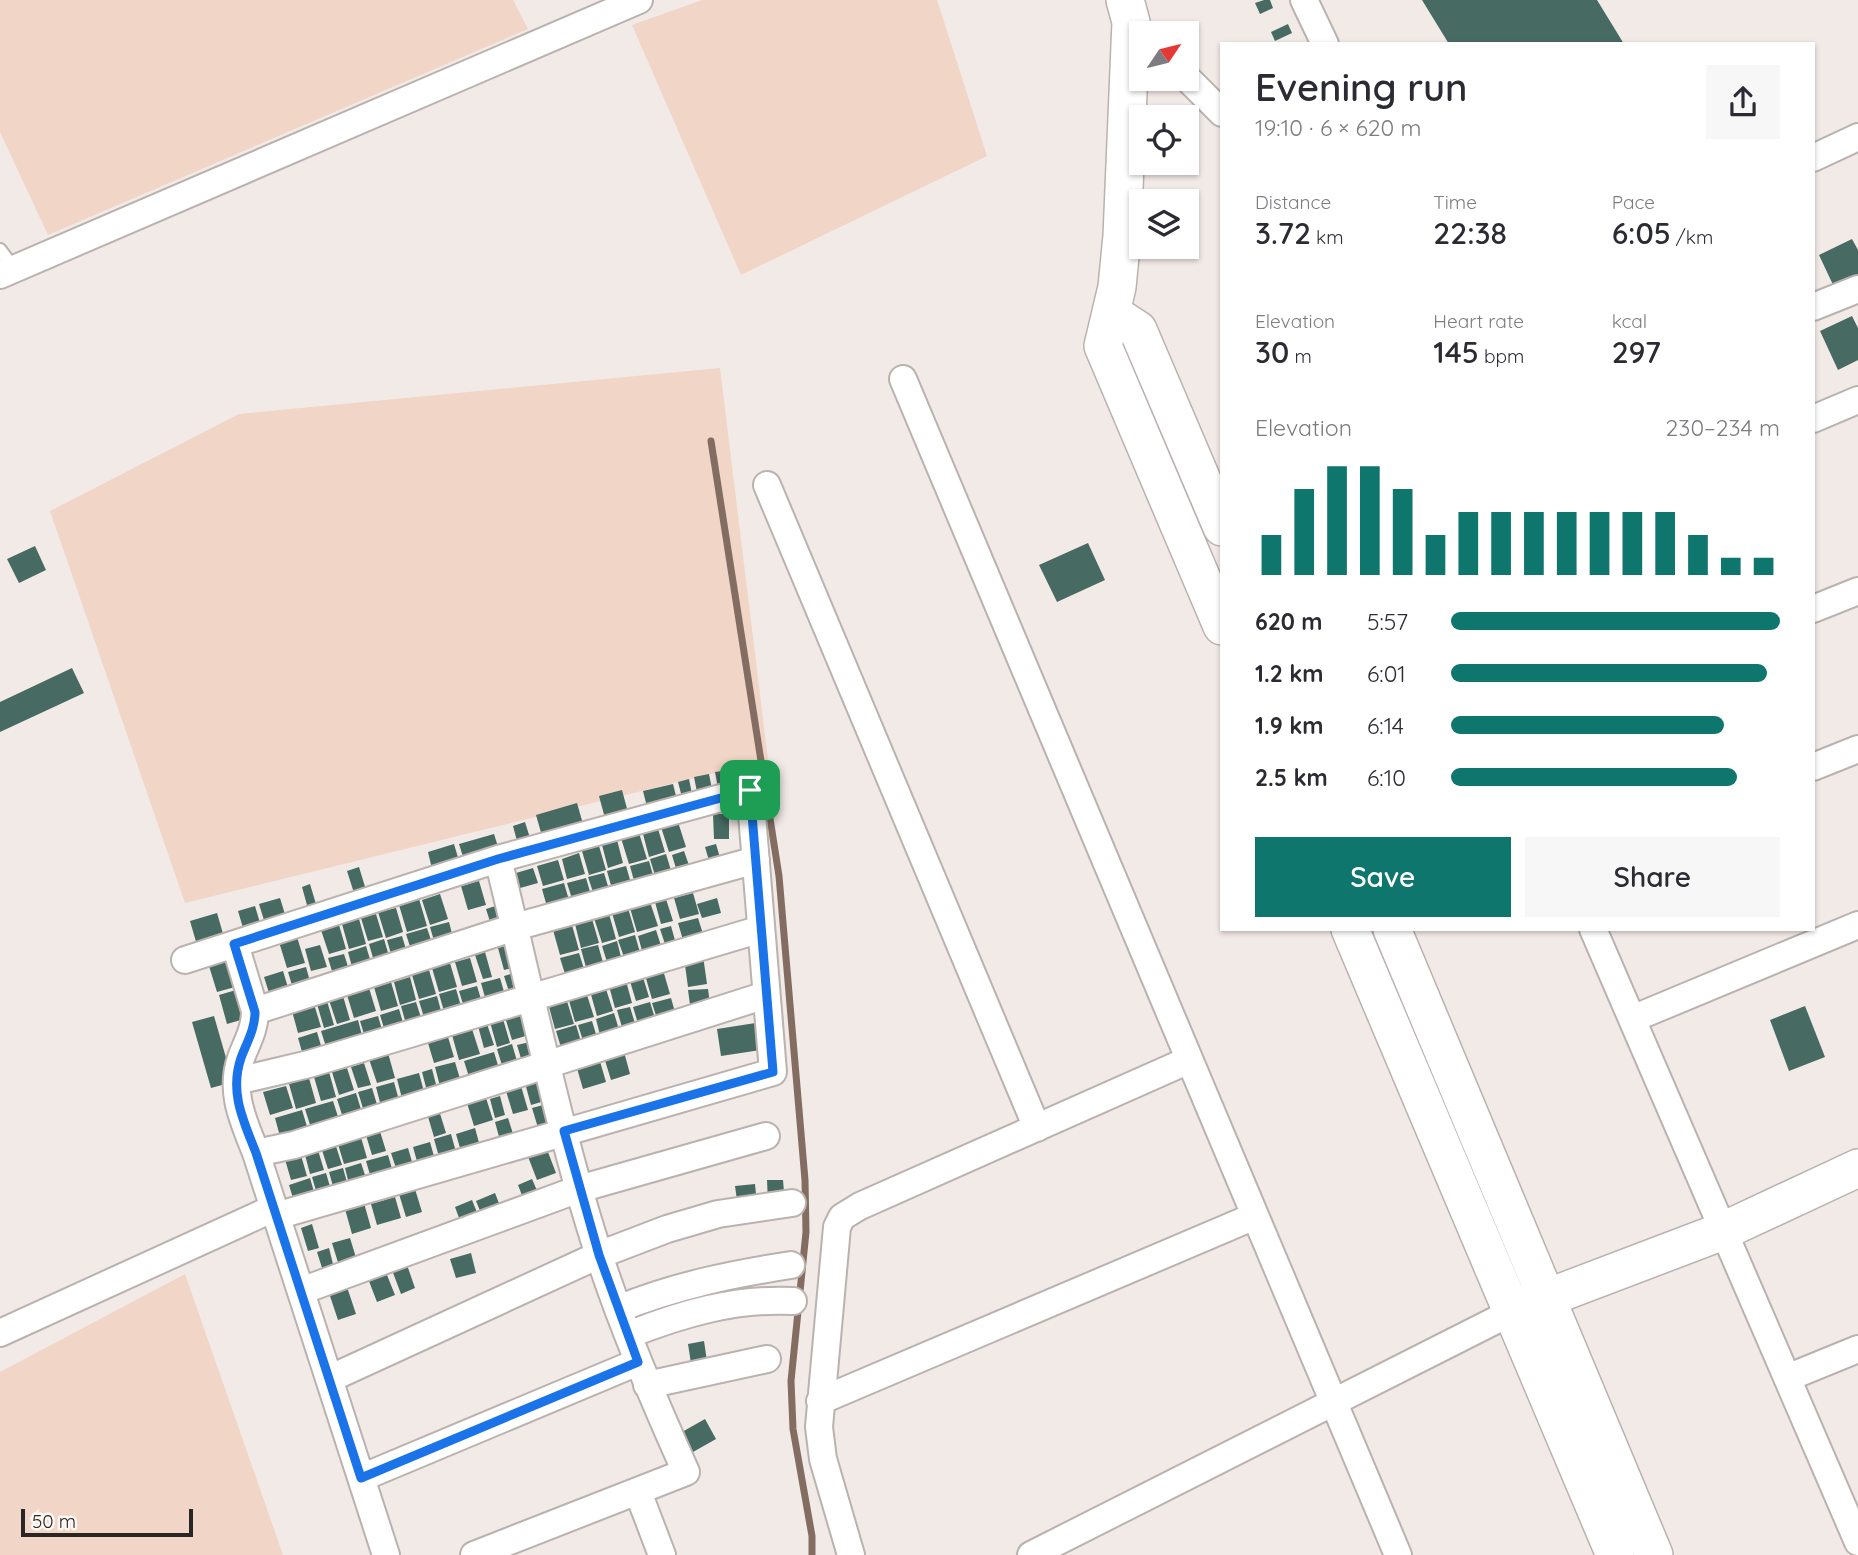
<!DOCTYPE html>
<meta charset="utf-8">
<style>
:root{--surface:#fff;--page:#f7f7f7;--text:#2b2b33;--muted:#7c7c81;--accent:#0f766e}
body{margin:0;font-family:Quicksand,sans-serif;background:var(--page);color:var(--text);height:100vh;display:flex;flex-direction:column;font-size:26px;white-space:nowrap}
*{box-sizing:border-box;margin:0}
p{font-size:23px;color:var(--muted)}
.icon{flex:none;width:38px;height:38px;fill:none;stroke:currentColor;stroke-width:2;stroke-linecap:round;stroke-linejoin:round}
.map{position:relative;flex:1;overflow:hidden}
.sheet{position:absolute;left:1220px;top:42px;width:595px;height:889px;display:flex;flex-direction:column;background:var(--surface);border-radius:0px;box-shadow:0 2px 5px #0004}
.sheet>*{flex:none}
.needle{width:46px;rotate:55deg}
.controls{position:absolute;left:1129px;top:21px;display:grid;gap:14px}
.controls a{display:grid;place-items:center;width:70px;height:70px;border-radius:0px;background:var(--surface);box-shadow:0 2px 5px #0004;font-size:35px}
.scale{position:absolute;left:21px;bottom:18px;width:172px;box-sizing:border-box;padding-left:7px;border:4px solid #292624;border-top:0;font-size:19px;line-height:24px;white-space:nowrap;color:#292624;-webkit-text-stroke:5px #fef8f4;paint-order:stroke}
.pin{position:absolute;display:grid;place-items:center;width:60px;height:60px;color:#fff;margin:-30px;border-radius:14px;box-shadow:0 4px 10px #0006}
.round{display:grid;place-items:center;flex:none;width:74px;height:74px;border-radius:0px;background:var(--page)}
.headline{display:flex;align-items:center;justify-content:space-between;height:119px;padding:0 35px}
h1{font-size:38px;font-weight:600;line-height:52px}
.stats{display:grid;grid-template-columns:repeat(3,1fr);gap:10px;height:119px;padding:7px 35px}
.stats div{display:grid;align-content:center}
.stats b{font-size:30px;font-weight:600}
.stats small{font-size:19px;font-weight:400}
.stats p{font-size:19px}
.chart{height:196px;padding:14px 35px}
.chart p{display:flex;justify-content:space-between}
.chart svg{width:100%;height:126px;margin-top:7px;stroke:var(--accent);stroke-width:6}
.action{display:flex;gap:14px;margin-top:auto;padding:14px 35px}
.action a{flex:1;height:80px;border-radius:0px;background:var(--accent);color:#fff;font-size:28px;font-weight:600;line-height:80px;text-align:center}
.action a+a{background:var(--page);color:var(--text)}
ul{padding:0 35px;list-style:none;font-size:23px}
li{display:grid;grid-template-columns:112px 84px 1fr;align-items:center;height:52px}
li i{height:18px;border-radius:9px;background:var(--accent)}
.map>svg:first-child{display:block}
.green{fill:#f1d5c6}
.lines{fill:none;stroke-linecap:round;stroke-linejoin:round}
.stream{stroke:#836d62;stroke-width:7}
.building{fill:#476a62}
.lane-casing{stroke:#bab2ae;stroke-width:16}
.street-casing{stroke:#bab2ae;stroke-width:30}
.secondary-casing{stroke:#bab2ae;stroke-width:40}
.lane{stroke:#fff;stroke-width:12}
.street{stroke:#fff;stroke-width:26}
.secondary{stroke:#fff;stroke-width:37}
.route-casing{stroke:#fff;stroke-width:14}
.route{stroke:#1a73e8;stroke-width:9}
</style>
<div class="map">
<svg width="1858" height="1555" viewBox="0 0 1858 1555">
<rect width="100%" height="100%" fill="#f2eae6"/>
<!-- green -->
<path class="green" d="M 0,0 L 513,0 L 528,29 L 48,235 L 0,132 Z
M 702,0 L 937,0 L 987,156 L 741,275 L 632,25 Z
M 720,368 L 768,760 L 185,903 L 50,511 L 239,414 Z
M 185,1274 L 283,1555 L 0,1555 L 0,1372 Z"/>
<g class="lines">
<!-- stream -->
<path class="stream" d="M 711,441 L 779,876 L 805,1180 L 806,1232 L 791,1381 L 793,1429 L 812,1536 L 812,1555"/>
</g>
<!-- building -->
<path class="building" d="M 1264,0 L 1270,0 L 1273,8 L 1260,14 L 1255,3 Z
M 1422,0 L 1597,0 L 1624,44 L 1449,44 Z
M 1288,24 L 1292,33 L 1275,41 L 1271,32 Z
M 1852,239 L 1858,250 L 1858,278 L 1835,289 L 1819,255 Z
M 1852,316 L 1858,328 L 1858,360 L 1838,370 L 1820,331 Z
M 1088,543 L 1105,580 L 1057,602 L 1039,565 Z
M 35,546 L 46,570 L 19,583 L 7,559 Z
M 72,668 L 84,693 L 0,732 L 0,702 Z
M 730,770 L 734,790 L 719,793 L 715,772 Z
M 709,774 L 713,794 L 698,797 L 694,777 Z
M 689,779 L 693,799 L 683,801 L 678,782 Z
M 673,784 L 678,804 L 648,811 L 643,791 Z
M 622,790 L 629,816 L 606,822 L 599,796 Z
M 577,803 L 585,831 L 544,843 L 536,815 Z
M 713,814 L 729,814 L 729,839 L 714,839 Z
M 525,822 L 530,838 L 517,841 L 513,826 Z
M 678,822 L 686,847 L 669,852 L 661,827 Z
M 658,829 L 665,852 L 649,857 L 643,834 Z
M 639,833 L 647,859 L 629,864 L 621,838 Z
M 494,834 L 500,853 L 465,863 L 459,844 Z
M 617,840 L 623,863 L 608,868 L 602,845 Z
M 454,844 L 459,861 L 432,869 L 428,852 Z
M 716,844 L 723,868 L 712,871 L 705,847 Z
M 599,846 L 606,870 L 589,875 L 582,851 Z
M 684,851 L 691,871 L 678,875 L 672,855 Z
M 579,853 L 585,874 L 567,879 L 562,859 Z
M 666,854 L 673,877 L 657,882 L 650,859 Z
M 558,860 L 564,880 L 543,886 L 537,866 Z
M 649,861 L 655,882 L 636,888 L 630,866 Z
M 626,866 L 633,890 L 614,896 L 607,871 Z
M 359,867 L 366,890 L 354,893 L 347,871 Z
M 533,868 L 538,883 L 520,888 L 516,873 Z
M 604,873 L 611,896 L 596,901 L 588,877 Z
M 586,878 L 593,902 L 575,908 L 567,883 Z
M 479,881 L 486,905 L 468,910 L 461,886 Z
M 564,883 L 571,907 L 549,914 L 542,889 Z
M 310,884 L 319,914 L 310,916 L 302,887 Z
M 693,893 L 699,914 L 680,919 L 674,898 Z
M 440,894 L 448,919 L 430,925 L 422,900 Z
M 280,898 L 288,924 L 267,930 L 259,904 Z
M 717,898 L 721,913 L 702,918 L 697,904 Z
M 419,899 L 427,926 L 407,932 L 399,905 Z
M 666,899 L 673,921 L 661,924 L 655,902 Z
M 650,902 L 658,926 L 637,932 L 630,908 Z
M 502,904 L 508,926 L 493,931 L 486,909 Z
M 255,906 L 263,933 L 246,938 L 238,911 Z
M 396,908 L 403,932 L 386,938 L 378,912 Z
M 628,908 L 635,932 L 619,937 L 612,913 Z
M 217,913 L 226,944 L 199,952 L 190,921 Z
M 376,914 L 383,937 L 368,941 L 361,918 Z
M 609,914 L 616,939 L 602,943 L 594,918 Z
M 698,918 L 703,934 L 683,940 L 678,923 Z
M 359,919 L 366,944 L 349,949 L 342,924 Z
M 592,919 L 599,943 L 581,948 L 575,924 Z
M 449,922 L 455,945 L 437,951 L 430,927 Z
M 339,925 L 346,949 L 329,954 L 321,930 Z
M 572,925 L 579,950 L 560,955 L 553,930 Z
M 671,926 L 676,944 L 666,947 L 660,929 Z
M 427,928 L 434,949 L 413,956 L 406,934 Z
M 656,930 L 663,952 L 644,958 L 638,936 Z
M 635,935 L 641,956 L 625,960 L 618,940 Z
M 402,936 L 408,956 L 393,961 L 387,940 Z
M 297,937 L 305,963 L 287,968 L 279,942 Z
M 384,939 L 391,963 L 376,968 L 369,944 Z
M 617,941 L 622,961 L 608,965 L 602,946 Z
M 512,944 L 519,966 L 504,970 L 498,948 Z
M 320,945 L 327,967 L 311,971 L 305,949 Z
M 598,945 L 604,966 L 587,971 L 581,949 Z
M 366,946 L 373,969 L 354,974 L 348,952 Z
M 485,952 L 492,977 L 483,979 L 475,955 Z
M 579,953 L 585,972 L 566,977 L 560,958 Z
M 344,954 L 351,976 L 335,981 L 328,958 Z
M 703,956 L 707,984 L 688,987 L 684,958 Z
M 470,958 L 477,982 L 462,986 L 455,962 Z
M 234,959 L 242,985 L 217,992 L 209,966 Z
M 450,963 L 457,987 L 439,992 L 432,968 Z
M 306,967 L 312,989 L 295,995 L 288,972 Z
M 429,970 L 436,994 L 419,999 L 412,975 Z
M 663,970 L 670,994 L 652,999 L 645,975 Z
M 283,971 L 290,994 L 271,999 L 264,977 Z
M 517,972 L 524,995 L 511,998 L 504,976 Z
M 642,974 L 649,997 L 636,1001 L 629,978 Z
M 410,977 L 416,1000 L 400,1005 L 394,982 Z
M 500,978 L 507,1002 L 488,1008 L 481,983 Z
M 626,981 L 632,1003 L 615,1008 L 609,986 Z
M 391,982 L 398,1006 L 381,1011 L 374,987 Z
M 477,986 L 484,1009 L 466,1014 L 459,991 Z
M 605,986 L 613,1011 L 597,1016 L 590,991 Z
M 243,988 L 251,1017 L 227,1024 L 219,995 Z
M 369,988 L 376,1011 L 354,1018 L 347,995 Z
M 456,989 L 463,1013 L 446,1018 L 439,994 Z
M 708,989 L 711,1011 L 691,1012 L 688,990 Z
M 586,992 L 594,1017 L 575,1022 L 568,997 Z
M 343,996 L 350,1020 L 337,1024 L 329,1000 Z
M 437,996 L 444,1022 L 427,1027 L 419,1001 Z
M 566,998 L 574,1024 L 555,1029 L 548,1003 Z
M 671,998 L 677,1019 L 659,1025 L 652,1003 Z
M 327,1001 L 334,1025 L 324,1028 L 317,1004 Z
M 416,1002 L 424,1027 L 408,1031 L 401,1006 Z
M 650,1002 L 657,1025 L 640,1030 L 633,1007 Z
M 314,1004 L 321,1027 L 298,1033 L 292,1011 Z
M 1805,1006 L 1825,1057 L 1789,1071 L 1770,1020 Z
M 630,1007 L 637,1030 L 624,1034 L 617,1010 Z
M 399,1009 L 406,1033 L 387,1038 L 380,1015 Z
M 522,1012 L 529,1035 L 512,1040 L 505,1017 Z
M 614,1013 L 620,1033 L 601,1039 L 596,1019 Z
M 214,1016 L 233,1082 L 211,1088 L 192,1022 Z
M 378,1016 L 385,1040 L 367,1044 L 360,1021 Z
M 503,1019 L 510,1043 L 497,1047 L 490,1022 Z
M 358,1020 L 364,1043 L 328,1053 L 321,1031 Z
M 592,1021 L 599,1044 L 585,1047 L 578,1025 Z
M 762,1022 L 767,1049 L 721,1056 L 717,1029 Z
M 487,1024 L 494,1045 L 484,1048 L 478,1026 Z
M 576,1025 L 583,1048 L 563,1054 L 556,1031 Z
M 472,1029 L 480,1054 L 459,1060 L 452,1035 Z
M 317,1032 L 324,1056 L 305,1062 L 298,1038 Z
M 448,1037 L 454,1057 L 434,1063 L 428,1043 Z
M 534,1041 L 539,1061 L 523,1065 L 517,1045 Z
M 512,1044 L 519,1068 L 504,1072 L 497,1049 Z
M 623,1048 L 630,1074 L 611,1080 L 603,1054 Z
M 494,1052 L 500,1072 L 470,1080 L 464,1061 Z
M 388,1053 L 395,1078 L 377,1083 L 369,1059 Z
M 599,1058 L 606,1082 L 583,1089 L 576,1065 Z
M 455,1062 L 463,1089 L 442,1094 L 435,1067 Z
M 364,1063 L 371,1085 L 358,1088 L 351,1067 Z
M 347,1068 L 354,1090 L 339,1095 L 332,1072 Z
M 432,1069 L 438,1092 L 428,1095 L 422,1072 Z
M 329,1072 L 336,1097 L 321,1101 L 314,1077 Z
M 419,1073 L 426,1099 L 404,1106 L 397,1079 Z
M 309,1078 L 316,1103 L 296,1109 L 289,1084 Z
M 542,1078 L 548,1100 L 531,1105 L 525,1083 Z
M 394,1082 L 400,1104 L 382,1110 L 376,1087 Z
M 286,1086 L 293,1108 L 270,1115 L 263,1092 Z
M 521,1086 L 528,1110 L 513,1114 L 506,1091 Z
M 372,1088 L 379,1111 L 365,1115 L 358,1092 Z
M 356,1093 L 363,1116 L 344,1121 L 337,1099 Z
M 500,1096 L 505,1115 L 495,1118 L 490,1099 Z
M 486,1098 L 493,1120 L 474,1126 L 467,1103 Z
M 333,1101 L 340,1123 L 312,1131 L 305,1109 Z
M 554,1102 L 561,1124 L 539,1131 L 532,1108 Z
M 438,1107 L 446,1133 L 434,1137 L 426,1110 Z
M 302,1110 L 309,1133 L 281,1140 L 275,1118 Z
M 508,1118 L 515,1140 L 501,1144 L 495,1122 Z
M 379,1128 L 386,1151 L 372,1155 L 365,1132 Z
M 475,1128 L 481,1150 L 462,1155 L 456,1134 Z
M 360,1134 L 367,1158 L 344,1164 L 337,1141 Z
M 451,1134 L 458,1159 L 441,1164 L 434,1139 Z
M 430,1142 L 437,1167 L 420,1172 L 413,1147 Z
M 335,1143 L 342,1165 L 328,1169 L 321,1147 Z
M 317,1147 L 324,1170 L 310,1174 L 304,1151 Z
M 546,1147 L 556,1173 L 537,1180 L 527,1154 Z
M 408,1148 L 415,1172 L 399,1177 L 391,1153 Z
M 300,1152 L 307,1176 L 291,1180 L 284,1156 Z
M 388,1155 L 395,1179 L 373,1185 L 366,1161 Z
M 361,1163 L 369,1187 L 351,1192 L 345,1168 Z
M 343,1168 L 350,1193 L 336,1197 L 329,1172 Z
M 326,1173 L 333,1197 L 319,1201 L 312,1177 Z
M 310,1178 L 317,1202 L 296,1208 L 289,1185 Z
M 532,1179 L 542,1202 L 527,1208 L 518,1185 Z
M 767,1180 L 783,1180 L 785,1203 L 768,1203 Z
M 755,1184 L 757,1204 L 738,1207 L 735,1186 Z
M 415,1189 L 422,1212 L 406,1217 L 399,1194 Z
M 495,1193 L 502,1211 L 483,1218 L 476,1201 Z
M 395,1197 L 401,1218 L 377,1225 L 371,1204 Z
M 472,1200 L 480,1220 L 462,1226 L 455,1207 Z
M 364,1203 L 371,1228 L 352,1234 L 345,1209 Z
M 312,1224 L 319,1248 L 308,1251 L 301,1228 Z
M 350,1238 L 358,1264 L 340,1269 L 332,1243 Z
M 329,1248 L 334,1268 L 323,1271 L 317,1252 Z
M 471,1253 L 476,1273 L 456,1278 L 450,1259 Z
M 407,1265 L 415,1288 L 401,1294 L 392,1270 Z
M 385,1270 L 395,1295 L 377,1302 L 367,1276 Z
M 347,1287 L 356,1314 L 338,1320 L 329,1293 Z
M 704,1341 L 708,1368 L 692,1370 L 688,1344 Z
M 705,1419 L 716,1439 L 693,1452 L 682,1432 Z"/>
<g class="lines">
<!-- lane casing -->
<g class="lane-casing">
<path id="lane" d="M 0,250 L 14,269"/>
</g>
<!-- street casing -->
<g class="street-casing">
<path id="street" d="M 1304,0 L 1325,44
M 1186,77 L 1222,113
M 1813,158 L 1858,137
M 0,275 L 639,0
M 1813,307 L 1858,289
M 903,379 L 1398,1555
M 1813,419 L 1858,400
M 767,485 L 1037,1128
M 1813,609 L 1858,591
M 1813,767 L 1858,749
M 1593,929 L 1858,1542
M 235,944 L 255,1011 C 255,1029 247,1042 241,1058 C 229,1093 244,1122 256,1153 L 386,1555
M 185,960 L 498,859 L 750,790 L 773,1072 L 276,1216
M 255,1011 L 515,927 L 756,860
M 1632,1019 L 1858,925
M 237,1081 L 309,1064 L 761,929
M 256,1153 L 294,1145 L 766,995
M 301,1291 L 579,1189 L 766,1136
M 618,1309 C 674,1286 732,1274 791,1265
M 0,1333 L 274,1208
M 628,1335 C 681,1314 735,1298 793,1301
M 1787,1378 L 1858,1349
M 329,1379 L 599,1255 L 667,1229 L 718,1214 L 792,1203
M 647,1385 L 767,1359
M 820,1401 L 1255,1216
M 361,1478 L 638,1362
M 638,1492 L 662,1555
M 474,1555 L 686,1472 C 654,1401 623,1329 599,1255 C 557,1126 531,991 498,859
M 851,1555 L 823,1459 L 819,1427 L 837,1227 L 842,1217 L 860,1206 L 1189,1060
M 1031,1555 L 1512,1312"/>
</g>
<!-- secondary casing -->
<g class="secondary-casing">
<path id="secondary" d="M 1125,0 L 1131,22 L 1122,236 L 1117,287 L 1103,346 L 1222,626
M 1112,313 L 1138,330 L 1222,527
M 1350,929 L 1615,1555
M 1392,929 L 1654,1555
M 1523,1307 L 1723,1231 L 1858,1168"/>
</g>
<!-- lane -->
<use href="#lane" class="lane"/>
<!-- street -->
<use href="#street" class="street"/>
<!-- secondary -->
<use href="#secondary" class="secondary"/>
</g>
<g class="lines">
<!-- route casing -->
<g class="route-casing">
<path id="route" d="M 750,790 L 773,1072 L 564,1131 L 599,1255 L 638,1362 L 361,1478 L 256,1153 C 244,1122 229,1093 241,1058 C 247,1042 255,1029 255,1012 L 234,944 L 498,859 Z"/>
</g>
<!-- route -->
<use href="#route" class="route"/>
</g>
</svg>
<div class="controls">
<a><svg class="needle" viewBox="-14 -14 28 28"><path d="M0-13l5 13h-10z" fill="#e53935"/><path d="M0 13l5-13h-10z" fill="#7c7c81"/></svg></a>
<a><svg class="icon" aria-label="locate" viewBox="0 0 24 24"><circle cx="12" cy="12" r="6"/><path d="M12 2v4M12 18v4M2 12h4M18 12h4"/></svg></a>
<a><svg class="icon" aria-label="layers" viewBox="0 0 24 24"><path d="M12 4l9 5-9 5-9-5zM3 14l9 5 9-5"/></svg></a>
</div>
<div class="scale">50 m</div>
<div class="pin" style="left:750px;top:790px;background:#1e9e55"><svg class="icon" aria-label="arrive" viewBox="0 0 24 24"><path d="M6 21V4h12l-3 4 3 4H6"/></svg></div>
<section class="sheet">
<div class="headline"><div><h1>Evening run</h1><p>19:10 · 6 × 620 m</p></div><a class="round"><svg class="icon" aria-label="share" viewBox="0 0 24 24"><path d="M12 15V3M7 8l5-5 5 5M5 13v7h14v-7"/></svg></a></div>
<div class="stats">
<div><p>Distance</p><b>3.72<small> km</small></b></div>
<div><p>Time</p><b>22:38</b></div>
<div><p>Pace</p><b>6:05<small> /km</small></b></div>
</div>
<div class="stats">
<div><p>Elevation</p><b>30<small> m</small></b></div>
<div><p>Heart rate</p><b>145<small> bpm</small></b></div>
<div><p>kcal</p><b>297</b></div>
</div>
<div class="chart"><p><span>Elevation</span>230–234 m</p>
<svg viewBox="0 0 160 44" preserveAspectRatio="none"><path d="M5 44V30M15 44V14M25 44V6M35 44V6M45 44V14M55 44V30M65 44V22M75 44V22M85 44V22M95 44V22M105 44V22M115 44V22M125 44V22M135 44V30M145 44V38M155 44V38"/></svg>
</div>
<ul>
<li><b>620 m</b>5:57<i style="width:100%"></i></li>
<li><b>1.2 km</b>6:01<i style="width:96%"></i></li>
<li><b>1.9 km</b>6:14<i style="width:83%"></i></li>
<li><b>2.5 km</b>6:10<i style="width:87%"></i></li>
</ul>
<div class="action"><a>Save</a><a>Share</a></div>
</section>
</div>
